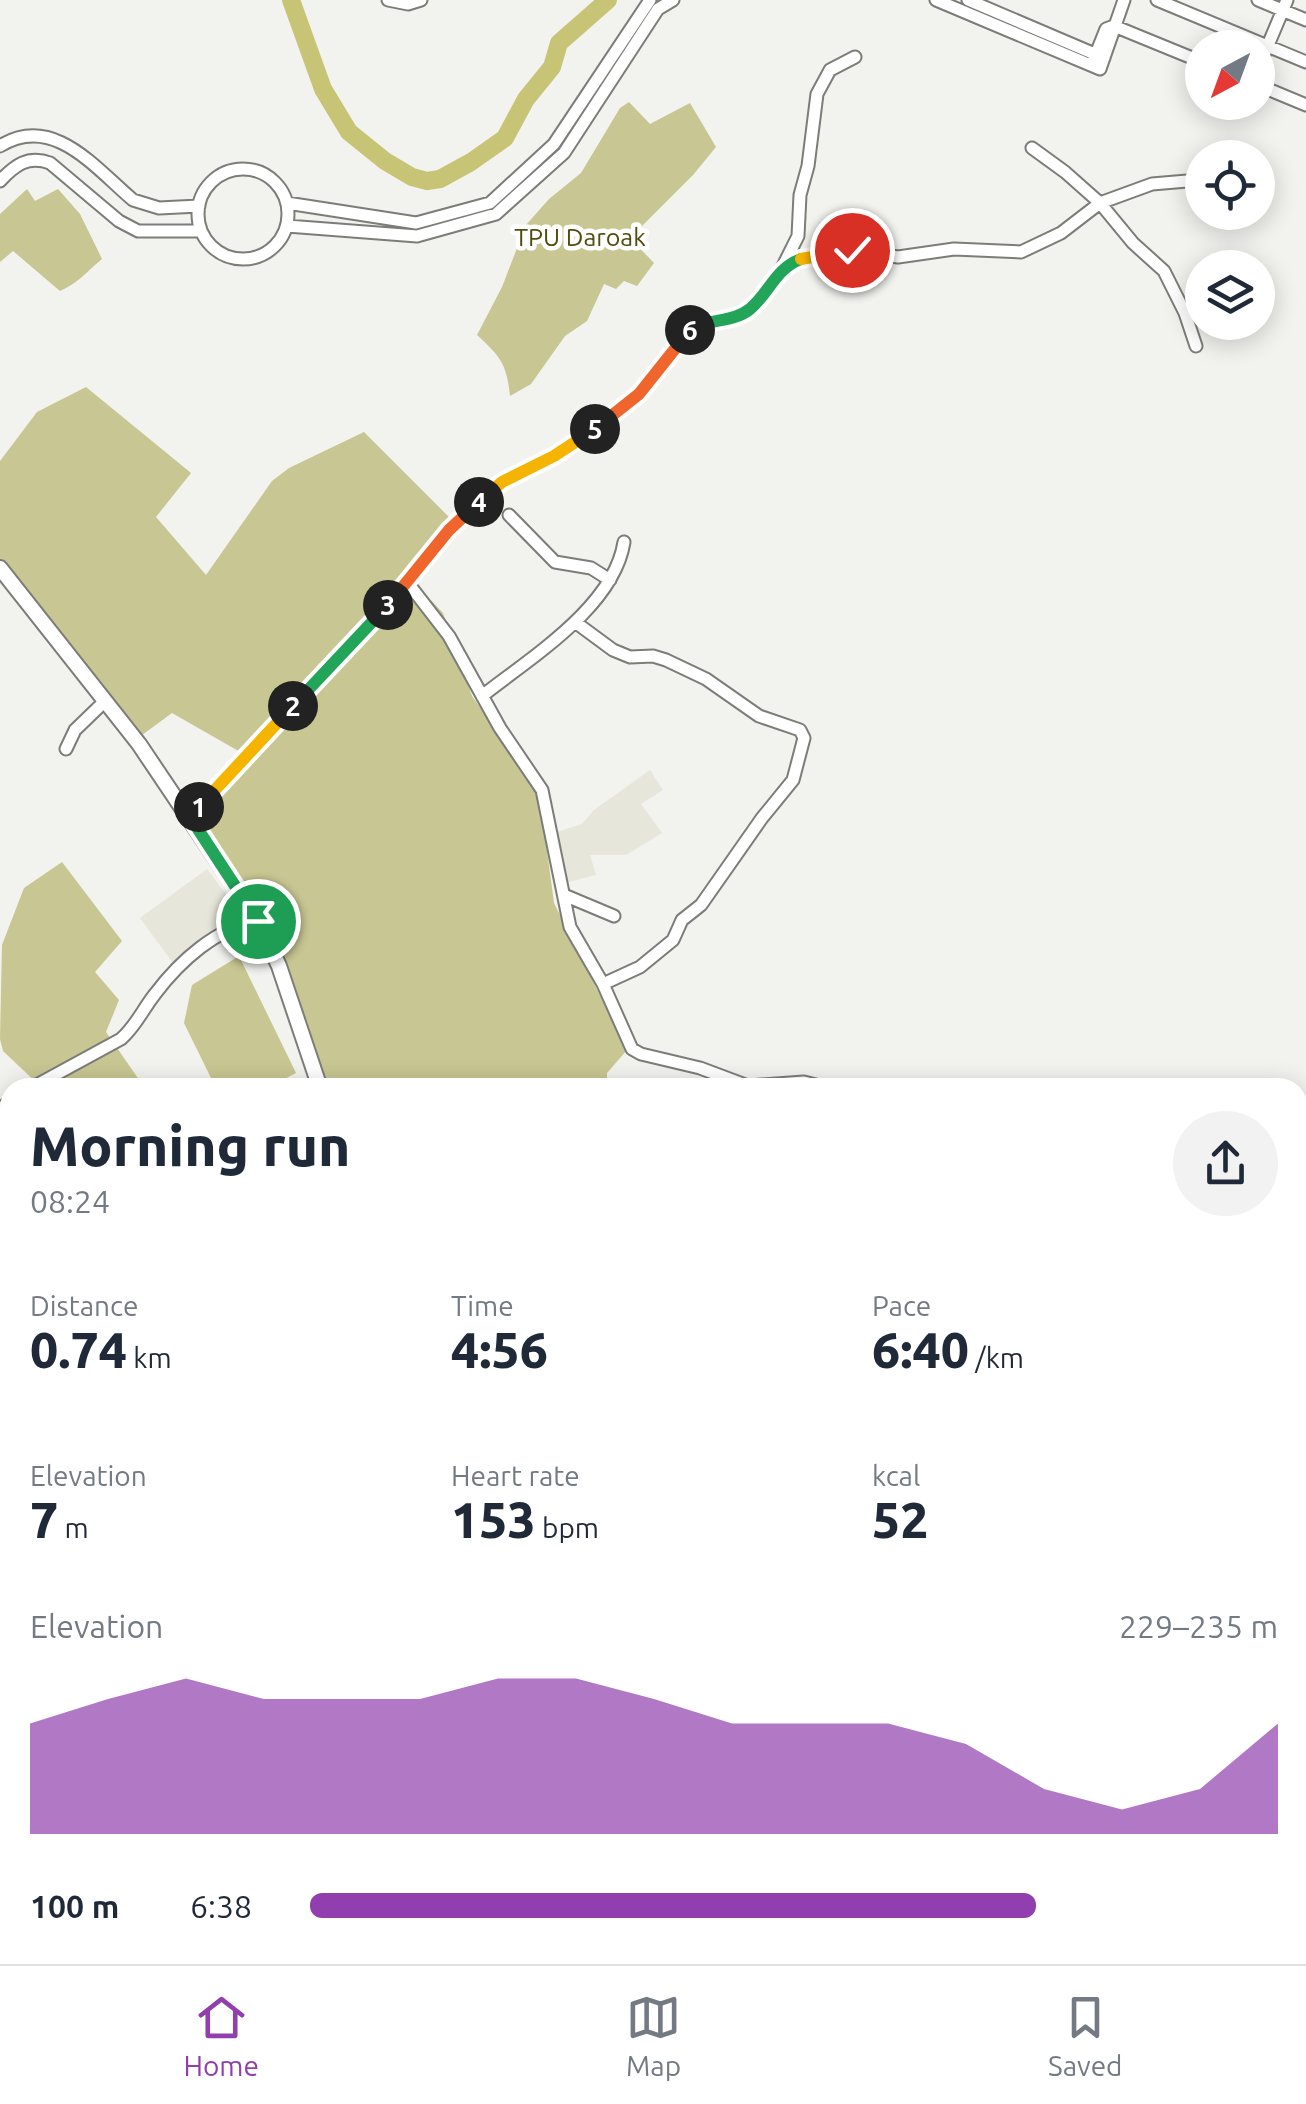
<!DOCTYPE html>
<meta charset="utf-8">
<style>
:root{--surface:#fff;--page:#f2f2f3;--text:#1f2937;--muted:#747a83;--line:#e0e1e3;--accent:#913fae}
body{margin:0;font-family:Ubuntu,sans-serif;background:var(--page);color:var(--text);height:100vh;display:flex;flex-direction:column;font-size:38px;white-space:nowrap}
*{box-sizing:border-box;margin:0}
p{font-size:32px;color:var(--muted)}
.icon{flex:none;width:55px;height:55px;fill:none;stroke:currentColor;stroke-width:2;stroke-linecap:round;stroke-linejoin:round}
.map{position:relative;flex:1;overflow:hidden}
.drawer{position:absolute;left:0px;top:1078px;width:1308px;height:888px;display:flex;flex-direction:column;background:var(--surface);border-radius:30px 30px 0 0;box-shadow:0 5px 25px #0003}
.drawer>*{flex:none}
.needle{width:65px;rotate:221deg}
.buttons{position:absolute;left:1185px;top:30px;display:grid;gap:20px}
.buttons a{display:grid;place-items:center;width:90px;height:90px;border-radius:50%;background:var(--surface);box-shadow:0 5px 25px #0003;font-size:50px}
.pin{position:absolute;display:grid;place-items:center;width:85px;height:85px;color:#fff;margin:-42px;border:5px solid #fff;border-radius:50%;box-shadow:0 2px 10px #0007}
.km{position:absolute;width:50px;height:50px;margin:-25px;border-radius:50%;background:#222;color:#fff;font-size:28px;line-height:50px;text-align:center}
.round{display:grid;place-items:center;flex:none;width:105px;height:105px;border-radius:52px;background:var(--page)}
.headline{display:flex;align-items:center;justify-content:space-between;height:170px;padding:0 30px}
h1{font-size:55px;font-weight:800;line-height:75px}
.figures{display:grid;grid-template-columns:repeat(3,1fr);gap:15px;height:170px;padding:10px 30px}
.figures div{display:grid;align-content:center}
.figures b{font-size:50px;font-weight:800}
.figures small{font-size:28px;font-weight:400}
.figures p{font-size:28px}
.chart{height:280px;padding:20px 30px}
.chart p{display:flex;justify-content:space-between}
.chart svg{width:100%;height:180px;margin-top:10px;fill:var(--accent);opacity:.7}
ul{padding:0 30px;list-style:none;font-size:32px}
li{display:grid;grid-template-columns:160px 120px 1fr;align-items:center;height:75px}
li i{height:25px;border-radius:12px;background:var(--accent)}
.tab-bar{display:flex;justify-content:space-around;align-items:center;height:140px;border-top:2px solid var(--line);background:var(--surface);font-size:28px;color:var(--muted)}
.tab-bar a{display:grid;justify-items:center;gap:5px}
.tab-bar .active{color:var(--accent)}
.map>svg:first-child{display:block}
.built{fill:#e6e6da}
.green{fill:#c8c692}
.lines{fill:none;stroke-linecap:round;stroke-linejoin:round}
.river{stroke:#c8c475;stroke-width:18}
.minor-casing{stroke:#7c7c79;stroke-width:15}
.major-casing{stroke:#7c7c79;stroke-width:18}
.minor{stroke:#fff;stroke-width:11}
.major{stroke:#fff;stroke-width:14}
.split-1-casing{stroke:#fff;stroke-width:20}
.split-2-casing{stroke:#fff;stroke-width:20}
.split-3-casing{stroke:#fff;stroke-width:20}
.split-4-casing{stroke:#fff;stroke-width:20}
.split-5-casing{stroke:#fff;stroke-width:20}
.split-6-casing{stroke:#fff;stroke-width:20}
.split-7-casing{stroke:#fff;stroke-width:20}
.split-8-casing{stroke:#fff;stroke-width:20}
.split-1{stroke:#22a559;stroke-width:12}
.split-2{stroke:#f5b400;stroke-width:12}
.split-3{stroke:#22a559;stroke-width:12}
.split-4{stroke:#f0652b;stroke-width:12}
.split-5{stroke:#f5b400;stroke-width:12}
.split-6{stroke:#f0652b;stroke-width:12}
.split-7{stroke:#22a559;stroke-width:12}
.split-8{stroke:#f5b400;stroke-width:12}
.labels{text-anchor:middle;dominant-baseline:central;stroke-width:9;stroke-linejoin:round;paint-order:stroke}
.park-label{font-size:25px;fill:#514d11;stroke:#fffffe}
</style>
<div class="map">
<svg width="1306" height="1964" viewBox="0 0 1306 1964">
<rect width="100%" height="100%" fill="#f2f2ee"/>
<!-- built -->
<path class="built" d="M 650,770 L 663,790 L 641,804 L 662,833 L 626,855 L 590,855 L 596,875 L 565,883 L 554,833 L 582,824 L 594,810 Z
M 207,869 L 243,917 L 176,967 L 140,918 Z
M 843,1955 L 1005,1955 L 1013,1964 L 832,1964 Z
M 1030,1955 L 1179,1955 L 1187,1964 L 1038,1964 Z"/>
<!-- green -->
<path class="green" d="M 629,102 L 650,124 L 690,103 L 716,147 L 693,175 L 630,238 L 654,263 L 637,286 L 624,281 L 616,289 L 604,284 L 587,321 L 565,336 L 531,384 L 510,396 C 507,364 500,356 477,335 L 502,287 L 526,225 L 549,199 L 581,173 L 620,108 Z
M 27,189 L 35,201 L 58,189 L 80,214 L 102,259 C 86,272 80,282 60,291 L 13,251 L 0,262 L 0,214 Z
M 86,387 L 191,473 L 156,517 L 206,575 L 272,481 L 289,468 L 364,432 L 449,517 L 408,576 L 443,613 L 472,696 L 539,791 L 554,903 L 627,1050 L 607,1073 L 607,1087 L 317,1087 L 262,930 L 185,814 L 242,753 L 172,713 L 134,741 L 0,564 L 0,461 L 37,412 Z
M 62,862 L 122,941 L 95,972 L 119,1000 L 106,1032 L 144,1087 L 41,1087 L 3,1051 L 0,1039 L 2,945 L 24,888 Z
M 239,956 L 296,1073 L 269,1087 L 228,1087 L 211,1078 L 184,1023 L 192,985 Z
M 1306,1476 L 1306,1625 L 1298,1634 L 1298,1483 Z
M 636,1955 L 843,1955 L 832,1964 L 638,1964 Z"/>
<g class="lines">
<!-- river -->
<path class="river" d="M 291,0 L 323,89 L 349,132 L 385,161 L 412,177 L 427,181 L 440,179 L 471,162 L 505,138 L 526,99 L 552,67 L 559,43 L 608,0"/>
<!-- minor casing -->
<g class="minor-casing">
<path id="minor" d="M 388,0 L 408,4 L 421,0
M 936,0 L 1100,69 L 1124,0
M 968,0 L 1104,58
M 1157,0 L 1306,62
M 1258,0 L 1306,20
M 1114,26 L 1202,62
M 1094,59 L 1106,29 L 1114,26
M 1258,69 L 1287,0
M 1258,85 L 1306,105
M 0,146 C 53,113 95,168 133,200 L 159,208 L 199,206
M 1032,148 L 1065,172 L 1100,203 L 1133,243 L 1164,271 L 1185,313 L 1196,346
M198 214a45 45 0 1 1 90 0a45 45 0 1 1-90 0Z
M 0,181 C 15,165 28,155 50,163 L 119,221 L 138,231 L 201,231
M 287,203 L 416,223 L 490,203 L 554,144 L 650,0
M 287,226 L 417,236 L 496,214 L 564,153 L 658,9 L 673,0
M 782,268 L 798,236 L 800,195 L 808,166 L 817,94 L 830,70 L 855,57
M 509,515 L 555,562 L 591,568 L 610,580
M 408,583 L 449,636 L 500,728 L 542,790 L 570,927 L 603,984 L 632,1049 L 641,1054 L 700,1068 L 748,1086 L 804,1082 L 816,1085
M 575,622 L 613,650 L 630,657 L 653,656 L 666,660 L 706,679 L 759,716 L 800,730 L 804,738 L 793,780 L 762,818 L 701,905 L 682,920 L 673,940 L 640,967 L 603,984
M 482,696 C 530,658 614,607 624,542
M 66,749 L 75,730 L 104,702
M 190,817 L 408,583 L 449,530 L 485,495 L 502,482 L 554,456 L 611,419 L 639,394 L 692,328 L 747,312 L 782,268 L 798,260 L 852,250 L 898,257 L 954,249 L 1021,252 L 1061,233 L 1100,203 L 1152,184 L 1199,180
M 564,895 L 614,916
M 31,1088 L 121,1039 C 136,1026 143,1009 155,994 C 179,962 217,927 258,921
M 0,1109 L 10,1101
M 0,1198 L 10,1211
M 0,1331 L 0,1347
M 0,1410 L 10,1397
M 0,1529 L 10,1520
M 0,1563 L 10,1567
M 0,1689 L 10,1697
M 0,1737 L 10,1725
M 0,1800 L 10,1788
M 0,1866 L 10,1854
M 1298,1890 L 1306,1885
M 1225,1964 L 1232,1955"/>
</g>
<!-- major casing -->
<g class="major-casing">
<path id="major" d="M 0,568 L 139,744 L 258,921 L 279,966 L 320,1088
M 1015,1955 L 1023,1964"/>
</g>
<!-- minor -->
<use href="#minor" class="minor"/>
<!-- major -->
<use href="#major" class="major"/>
</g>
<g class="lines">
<!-- split-1 casing -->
<g class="split-1-casing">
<path id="split-1" d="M 199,807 L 190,817 L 258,921"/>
</g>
<!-- split-2 casing -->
<g class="split-2-casing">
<path id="split-2" d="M 199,807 L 293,706"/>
</g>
<!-- split-3 casing -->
<g class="split-3-casing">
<path id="split-3" d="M 293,706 L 388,605"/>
</g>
<!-- split-4 casing -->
<g class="split-4-casing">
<path id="split-4" d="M 388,605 L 449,530 L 479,502"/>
</g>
<!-- split-5 casing -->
<g class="split-5-casing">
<path id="split-5" d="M 479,502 L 502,482 L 554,456 L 595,429"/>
</g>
<!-- split-6 casing -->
<g class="split-6-casing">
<path id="split-6" d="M 595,429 L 639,394 L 690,330"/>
</g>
<!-- split-7 casing -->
<g class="split-7-casing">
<path id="split-7" d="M 690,330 C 708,318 733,323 750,309 C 770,292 775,269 801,259"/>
</g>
<!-- split-8 casing -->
<g class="split-8-casing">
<path id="split-8" d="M 801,259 L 852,250"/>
</g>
<!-- split-1 -->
<use href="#split-1" class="split-1"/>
<!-- split-2 -->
<use href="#split-2" class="split-2"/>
<!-- split-3 -->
<use href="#split-3" class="split-3"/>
<!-- split-4 -->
<use href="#split-4" class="split-4"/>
<!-- split-5 -->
<use href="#split-5" class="split-5"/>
<!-- split-6 -->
<use href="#split-6" class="split-6"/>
<!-- split-7 -->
<use href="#split-7" class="split-7"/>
<!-- split-8 -->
<use href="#split-8" class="split-8"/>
</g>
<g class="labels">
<!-- park labels -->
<g class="park-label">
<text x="580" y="237">TPU Daroak</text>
</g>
</g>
</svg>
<div class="buttons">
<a><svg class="needle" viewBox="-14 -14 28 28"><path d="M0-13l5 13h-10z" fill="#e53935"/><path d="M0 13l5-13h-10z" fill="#747a83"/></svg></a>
<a><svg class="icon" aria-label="locate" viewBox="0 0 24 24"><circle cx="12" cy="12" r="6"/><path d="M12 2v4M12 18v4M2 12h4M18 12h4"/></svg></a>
<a><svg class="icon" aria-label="layers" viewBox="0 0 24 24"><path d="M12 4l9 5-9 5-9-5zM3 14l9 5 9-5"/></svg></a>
</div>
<div class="pin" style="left:258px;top:921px;background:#1e9e55"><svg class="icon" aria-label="arrive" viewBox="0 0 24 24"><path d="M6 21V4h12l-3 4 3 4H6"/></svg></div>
<div class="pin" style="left:852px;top:250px;background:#d93025"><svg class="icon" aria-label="check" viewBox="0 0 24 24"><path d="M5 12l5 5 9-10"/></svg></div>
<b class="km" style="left:199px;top:807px">1</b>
<b class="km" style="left:293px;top:706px">2</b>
<b class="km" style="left:388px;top:605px">3</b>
<b class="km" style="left:479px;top:502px">4</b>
<b class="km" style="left:595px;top:429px">5</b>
<b class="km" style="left:690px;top:330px">6</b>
<section class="drawer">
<div class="headline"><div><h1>Morning run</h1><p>08:24</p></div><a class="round"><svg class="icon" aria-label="share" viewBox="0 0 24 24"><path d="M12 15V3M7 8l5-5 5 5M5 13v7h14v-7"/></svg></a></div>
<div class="figures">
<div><p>Distance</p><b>0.74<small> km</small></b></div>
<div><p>Time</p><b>4:56</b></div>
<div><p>Pace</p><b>6:40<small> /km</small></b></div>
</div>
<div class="figures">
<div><p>Elevation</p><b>7<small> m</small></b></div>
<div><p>Heart rate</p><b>153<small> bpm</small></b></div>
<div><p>kcal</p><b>52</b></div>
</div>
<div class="chart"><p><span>Elevation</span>229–235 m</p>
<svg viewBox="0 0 160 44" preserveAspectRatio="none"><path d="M0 44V17L10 11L20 6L30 11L40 11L50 11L60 6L70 6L80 11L90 17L100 17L110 17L120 22L130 33L140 38L150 33L160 17V44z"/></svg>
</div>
<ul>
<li><b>100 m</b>6:38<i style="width:75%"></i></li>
</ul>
</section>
</div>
<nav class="tab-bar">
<a class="active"><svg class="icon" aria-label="home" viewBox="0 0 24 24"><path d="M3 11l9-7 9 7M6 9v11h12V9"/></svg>Home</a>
<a><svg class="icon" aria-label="map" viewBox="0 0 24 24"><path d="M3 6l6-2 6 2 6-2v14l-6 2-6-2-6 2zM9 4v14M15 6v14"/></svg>Map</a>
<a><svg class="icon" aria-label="saved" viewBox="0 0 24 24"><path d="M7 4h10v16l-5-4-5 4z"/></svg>Saved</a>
</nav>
